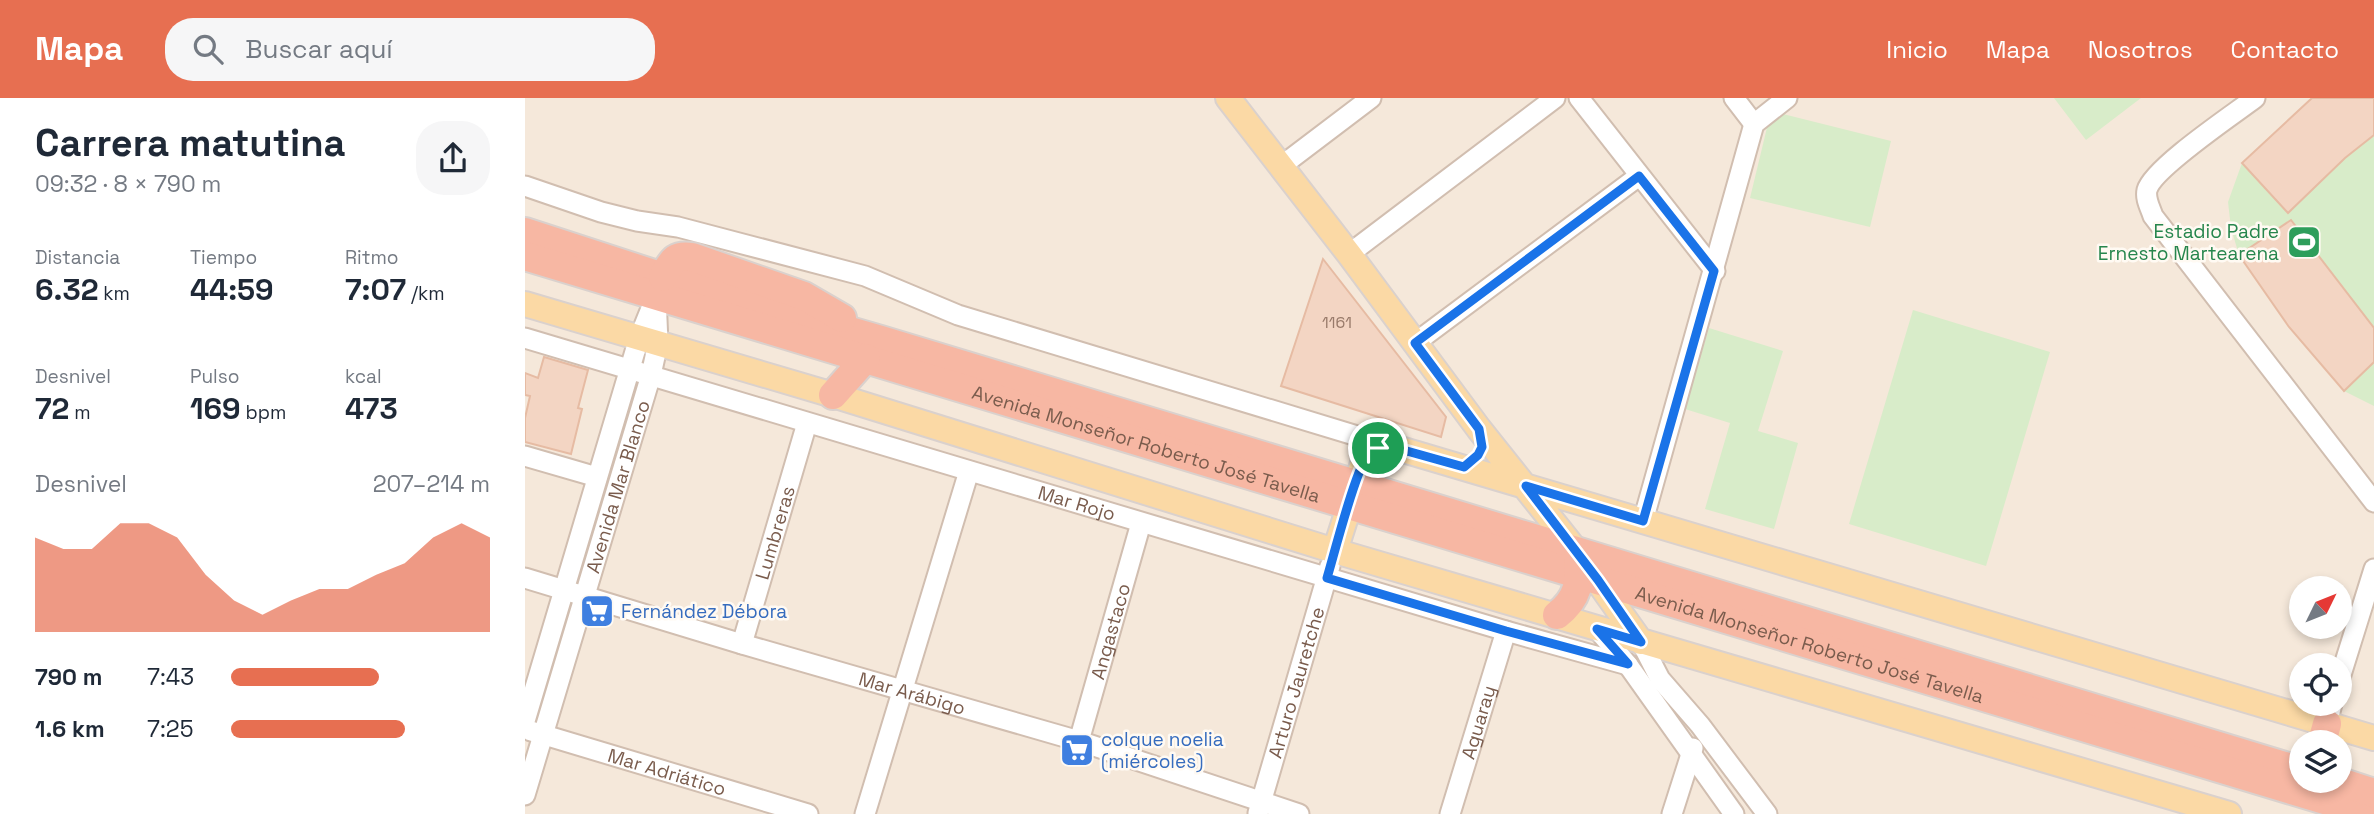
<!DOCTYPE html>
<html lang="es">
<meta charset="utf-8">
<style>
:root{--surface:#fff;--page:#f6f6f7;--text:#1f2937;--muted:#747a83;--accent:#e76f51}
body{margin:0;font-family:"Space Grotesk",sans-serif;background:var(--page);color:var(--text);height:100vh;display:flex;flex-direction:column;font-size:26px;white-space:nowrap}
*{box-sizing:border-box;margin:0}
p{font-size:23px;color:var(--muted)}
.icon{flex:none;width:38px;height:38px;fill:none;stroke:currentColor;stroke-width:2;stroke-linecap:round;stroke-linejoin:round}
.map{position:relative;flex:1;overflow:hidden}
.panel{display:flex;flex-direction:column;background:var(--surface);width:525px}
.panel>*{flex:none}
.needle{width:46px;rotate:47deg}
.tools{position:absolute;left:1764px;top:478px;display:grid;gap:14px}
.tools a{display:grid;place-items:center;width:63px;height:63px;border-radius:50%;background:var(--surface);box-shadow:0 4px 10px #0003;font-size:35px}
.pin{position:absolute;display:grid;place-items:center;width:60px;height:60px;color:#fff;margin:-30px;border:4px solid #fff;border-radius:50%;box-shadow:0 2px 7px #0007}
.round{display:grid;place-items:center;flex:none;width:74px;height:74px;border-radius:28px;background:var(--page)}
.headline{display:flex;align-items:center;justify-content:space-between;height:119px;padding:0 35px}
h1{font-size:38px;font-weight:700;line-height:52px}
.figures{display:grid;grid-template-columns:repeat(3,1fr);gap:10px;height:119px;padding:7px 35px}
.figures div{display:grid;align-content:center}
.figures b{font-size:30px;font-weight:700}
.figures small{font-size:19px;font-weight:400}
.figures p{font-size:19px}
.chart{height:196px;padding:14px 35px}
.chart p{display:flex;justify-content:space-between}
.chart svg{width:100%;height:126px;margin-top:7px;fill:var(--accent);opacity:.7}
ul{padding:0 35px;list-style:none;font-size:23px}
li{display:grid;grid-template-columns:112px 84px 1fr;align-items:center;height:52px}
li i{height:18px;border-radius:9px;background:var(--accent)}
header{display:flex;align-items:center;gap:42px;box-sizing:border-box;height:98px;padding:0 35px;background:var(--accent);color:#fff}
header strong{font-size:33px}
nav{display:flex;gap:38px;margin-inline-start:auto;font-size:24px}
.search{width:490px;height:63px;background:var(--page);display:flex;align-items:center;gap:18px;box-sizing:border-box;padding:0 24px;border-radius:28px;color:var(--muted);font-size:26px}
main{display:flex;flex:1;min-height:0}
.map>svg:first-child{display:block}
.residential{fill:#f5e8da;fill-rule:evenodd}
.green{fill:#d8ecc9}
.building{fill:#f3d5c3;stroke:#e6bba3;stroke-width:2}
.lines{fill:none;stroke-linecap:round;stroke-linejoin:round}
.minor-casing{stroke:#d1beb0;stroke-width:23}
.major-casing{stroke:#dad1cd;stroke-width:28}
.highway-casing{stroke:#dad1cd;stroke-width:32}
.minor{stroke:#fff;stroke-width:19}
.major{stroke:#fbd9a5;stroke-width:24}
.highway{stroke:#f7b7a3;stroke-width:28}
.route-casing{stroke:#fff;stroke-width:14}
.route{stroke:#1a73e8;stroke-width:9}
.labels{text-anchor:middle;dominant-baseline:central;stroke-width:5;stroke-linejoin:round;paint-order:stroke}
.number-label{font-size:16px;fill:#987a6a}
.leisure-label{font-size:19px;fill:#27864d;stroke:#fffaf3;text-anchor:end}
.street-label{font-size:19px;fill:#7a5c4d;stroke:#fffaf3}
.shop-label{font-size:19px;fill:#366cbe;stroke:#fffaf3;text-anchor:start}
</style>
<header>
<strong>Mapa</strong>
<div class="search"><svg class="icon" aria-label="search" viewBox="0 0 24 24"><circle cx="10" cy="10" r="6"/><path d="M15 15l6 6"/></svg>Buscar aquí</div>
<nav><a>Inicio</a><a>Mapa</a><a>Nosotros</a><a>Contacto</a></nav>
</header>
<main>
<section class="panel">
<div class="headline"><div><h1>Carrera matutina</h1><p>09:32 · 8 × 790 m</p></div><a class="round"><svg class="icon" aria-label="share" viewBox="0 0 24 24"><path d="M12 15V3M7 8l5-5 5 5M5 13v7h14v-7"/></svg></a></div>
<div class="figures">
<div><p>Distancia</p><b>6.32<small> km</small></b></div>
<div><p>Tiempo</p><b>44:59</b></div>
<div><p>Ritmo</p><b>7:07<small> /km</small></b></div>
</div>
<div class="figures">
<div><p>Desnivel</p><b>72<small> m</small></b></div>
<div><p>Pulso</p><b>169<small> bpm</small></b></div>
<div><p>kcal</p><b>473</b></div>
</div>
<div class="chart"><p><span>Desnivel</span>207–214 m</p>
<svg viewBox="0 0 160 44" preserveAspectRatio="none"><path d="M0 44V11L10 15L20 15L30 6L40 6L50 11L60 24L70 33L80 38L90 33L100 29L110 29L120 24L130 20L140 11L150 6L160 11V44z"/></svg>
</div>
<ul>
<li><b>790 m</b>7:43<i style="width:57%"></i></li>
<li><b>1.6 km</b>7:25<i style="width:67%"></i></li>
</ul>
</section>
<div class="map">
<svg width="1849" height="716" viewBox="0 0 1849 716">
<rect width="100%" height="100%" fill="#fdf6ec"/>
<!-- residential -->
<path class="residential" d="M 0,0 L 1849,0 L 1849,716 L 0,716 ZM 1776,490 L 1815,490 L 1815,528 L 1776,528 ZM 1776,567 L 1815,567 L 1815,606 L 1776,606 ZM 1776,644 L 1815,644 L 1815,682 L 1776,682 Z"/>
<!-- green -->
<path class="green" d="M 1529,0 L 1616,0 L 1561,42 Z
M 1787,0 L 1849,0 L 1849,308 L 1819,293 L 1764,229 L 1714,157 L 1706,130 L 1703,104 L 1717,65 Z
M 1246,13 L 1366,43 L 1345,129 L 1225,100 Z
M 1388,212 L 1525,254 L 1461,468 L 1324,426 Z
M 1184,230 L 1258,253 L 1233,333 L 1273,345 L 1249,431 L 1180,411 L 1205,325 L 1160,311 Z"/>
<!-- building -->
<path class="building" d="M 1787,0 L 1849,0 L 1849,37 L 1820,60 L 1763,115 L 1717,65 Z
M 1766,122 L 1849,230 L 1849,264 L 1819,293 L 1764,229 L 1714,157 Z
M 798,161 L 921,319 L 916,339 L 756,288 Z
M 19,259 L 63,272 L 53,310 L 57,311 L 46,356 L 0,344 L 0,320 L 5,298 L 0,297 L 0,275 L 13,280 Z"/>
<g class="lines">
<!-- minor casing -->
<g class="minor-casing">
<g id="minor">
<path d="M 1054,0 L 1190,173"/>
<path d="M 1209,0 L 1229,26"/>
<path d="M 1730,0 C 1709,16 1628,70 1622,92 C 1620,101 1625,109 1628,118 L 1849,404"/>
<path d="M 755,69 L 846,0"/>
<path d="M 0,88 L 76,114 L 112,123 L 153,129 L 340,178 L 433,217 L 829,337 L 853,350"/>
<path d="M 824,156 L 1030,0"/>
<path id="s1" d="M 0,240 L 981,533 L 1103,567"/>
<path d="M 890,245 L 1114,78"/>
<path d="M 0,358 L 72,379"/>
<path d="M 1118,423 L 1229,26 L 1262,0"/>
<path id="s2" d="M 0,480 L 217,546 L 554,643 L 774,716"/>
<path d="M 1072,531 L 1103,567 L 1209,716"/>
<path d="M 1116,544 L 1135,581 L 1175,627 L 1242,716"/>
<path id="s3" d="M 217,546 L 282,325"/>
<path d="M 1815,580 L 1849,471"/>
<path d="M 0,623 L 114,240 L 129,203"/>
<path d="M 1802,626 L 1807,606"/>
<path id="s4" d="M 6,633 L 283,716"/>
<path id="s5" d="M 554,643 L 616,425"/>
<path id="s6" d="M 0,697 L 126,277 L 133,245 L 131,198"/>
<path id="s7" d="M 733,715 L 805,468"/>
<path d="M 340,716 L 444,373"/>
<path id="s8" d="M 925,716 L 981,533"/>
<path d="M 1147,716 L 1168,650"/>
</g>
</g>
<!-- major casing -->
<g class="major-casing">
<path id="major" d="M 703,0 L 824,156 L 954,331 L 1052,454 L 1116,544
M 0,206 L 308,297 L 810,453 L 1704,716
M 810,453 L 838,365 C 846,353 851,350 865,348 L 1849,640"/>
</g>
<!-- highway casing -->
<g class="highway-casing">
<g id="highway">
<path d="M 0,134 L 138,179 L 356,242 L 1776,673"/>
<path id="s9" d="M 0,158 L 1846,716"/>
<path d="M 138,179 C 147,164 148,156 167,159 L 279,198 L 317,220"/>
<path d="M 308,297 L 341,260"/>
<path d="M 1032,517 C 1053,501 1056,483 1053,458"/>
<path d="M 1797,644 L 1802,626"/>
<path d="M 1809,682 L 1849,695"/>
</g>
</g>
<!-- minor -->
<use href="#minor" class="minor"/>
<!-- major -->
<use href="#major" class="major"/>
<!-- highway -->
<use href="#highway" class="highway"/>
</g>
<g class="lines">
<!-- route casing -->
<g class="route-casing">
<path id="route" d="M 1114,78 L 1189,173 L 1118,423 L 1001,388 L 1073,482 L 1116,544 L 1072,531 L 1103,566 L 981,533 L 802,480 C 809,457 831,369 844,355 C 850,350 857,349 864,348 L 939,369 L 953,357 L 957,349 L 954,331 L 890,245 Z"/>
</g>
<!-- route -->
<use href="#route" class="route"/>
</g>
<!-- icons -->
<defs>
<g id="stadium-square" transform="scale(1.75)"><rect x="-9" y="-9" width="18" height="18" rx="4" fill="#2e9e5b" stroke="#fffaf3"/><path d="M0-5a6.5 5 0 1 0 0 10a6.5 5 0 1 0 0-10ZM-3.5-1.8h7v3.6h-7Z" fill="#fff"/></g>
<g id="supermarket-square" transform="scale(1.75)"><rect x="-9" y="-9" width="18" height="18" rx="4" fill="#3f7fe0" stroke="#fffaf3"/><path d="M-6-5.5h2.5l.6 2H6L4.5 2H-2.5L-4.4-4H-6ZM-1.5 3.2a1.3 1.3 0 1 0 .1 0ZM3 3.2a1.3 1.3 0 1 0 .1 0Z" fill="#fff"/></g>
</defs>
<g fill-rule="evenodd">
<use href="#stadium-square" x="1779" y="144"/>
<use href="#supermarket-square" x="72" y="513"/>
<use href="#supermarket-square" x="552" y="652"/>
</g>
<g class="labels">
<!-- number labels -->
<g class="number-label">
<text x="812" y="224">1161</text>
</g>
<!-- leisure labels -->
<g class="leisure-label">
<text x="1754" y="133">Estadio Padre<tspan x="1754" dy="22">Ernesto Martearena</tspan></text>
</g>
<!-- street labels -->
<g class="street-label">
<text stroke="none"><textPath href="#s9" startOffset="649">Avenida Monseñor Roberto José Tavella</textPath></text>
<text stroke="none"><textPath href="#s6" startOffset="322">Avenida Mar Blanco</textPath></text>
<text stroke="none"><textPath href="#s1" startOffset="576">Mar Rojo</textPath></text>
<text stroke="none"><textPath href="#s3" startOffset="116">Lumbreras</textPath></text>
<text stroke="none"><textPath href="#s5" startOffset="114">Angastaco</textPath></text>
<text stroke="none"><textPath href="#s9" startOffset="1342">Avenida Monseñor Roberto José Tavella</textPath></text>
<text stroke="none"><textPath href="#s7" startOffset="136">Arturo Jauretche</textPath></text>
<text stroke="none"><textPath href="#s2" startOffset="404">Mar Arábigo</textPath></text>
<text stroke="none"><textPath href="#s8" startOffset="96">Aguaray</textPath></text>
<text stroke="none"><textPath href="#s4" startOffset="142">Mar Adriático</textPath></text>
</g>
<!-- shop labels -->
<g class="shop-label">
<text x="96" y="513">Fernández Débora</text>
<text x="576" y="641">colque noelia<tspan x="576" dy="22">(miércoles)</tspan></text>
</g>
</g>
</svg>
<div class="tools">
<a><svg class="needle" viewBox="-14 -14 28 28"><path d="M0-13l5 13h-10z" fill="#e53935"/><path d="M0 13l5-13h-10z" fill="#747a83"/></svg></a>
<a><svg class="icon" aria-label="locate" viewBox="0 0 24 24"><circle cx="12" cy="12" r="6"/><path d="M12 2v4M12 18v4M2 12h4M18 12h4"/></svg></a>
<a><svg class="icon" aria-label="layers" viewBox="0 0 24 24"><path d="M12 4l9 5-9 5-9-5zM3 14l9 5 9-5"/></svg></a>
</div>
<div class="pin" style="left:853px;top:350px;background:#1e9e55"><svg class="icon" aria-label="arrive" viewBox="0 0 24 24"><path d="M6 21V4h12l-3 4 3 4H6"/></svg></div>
</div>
</main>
